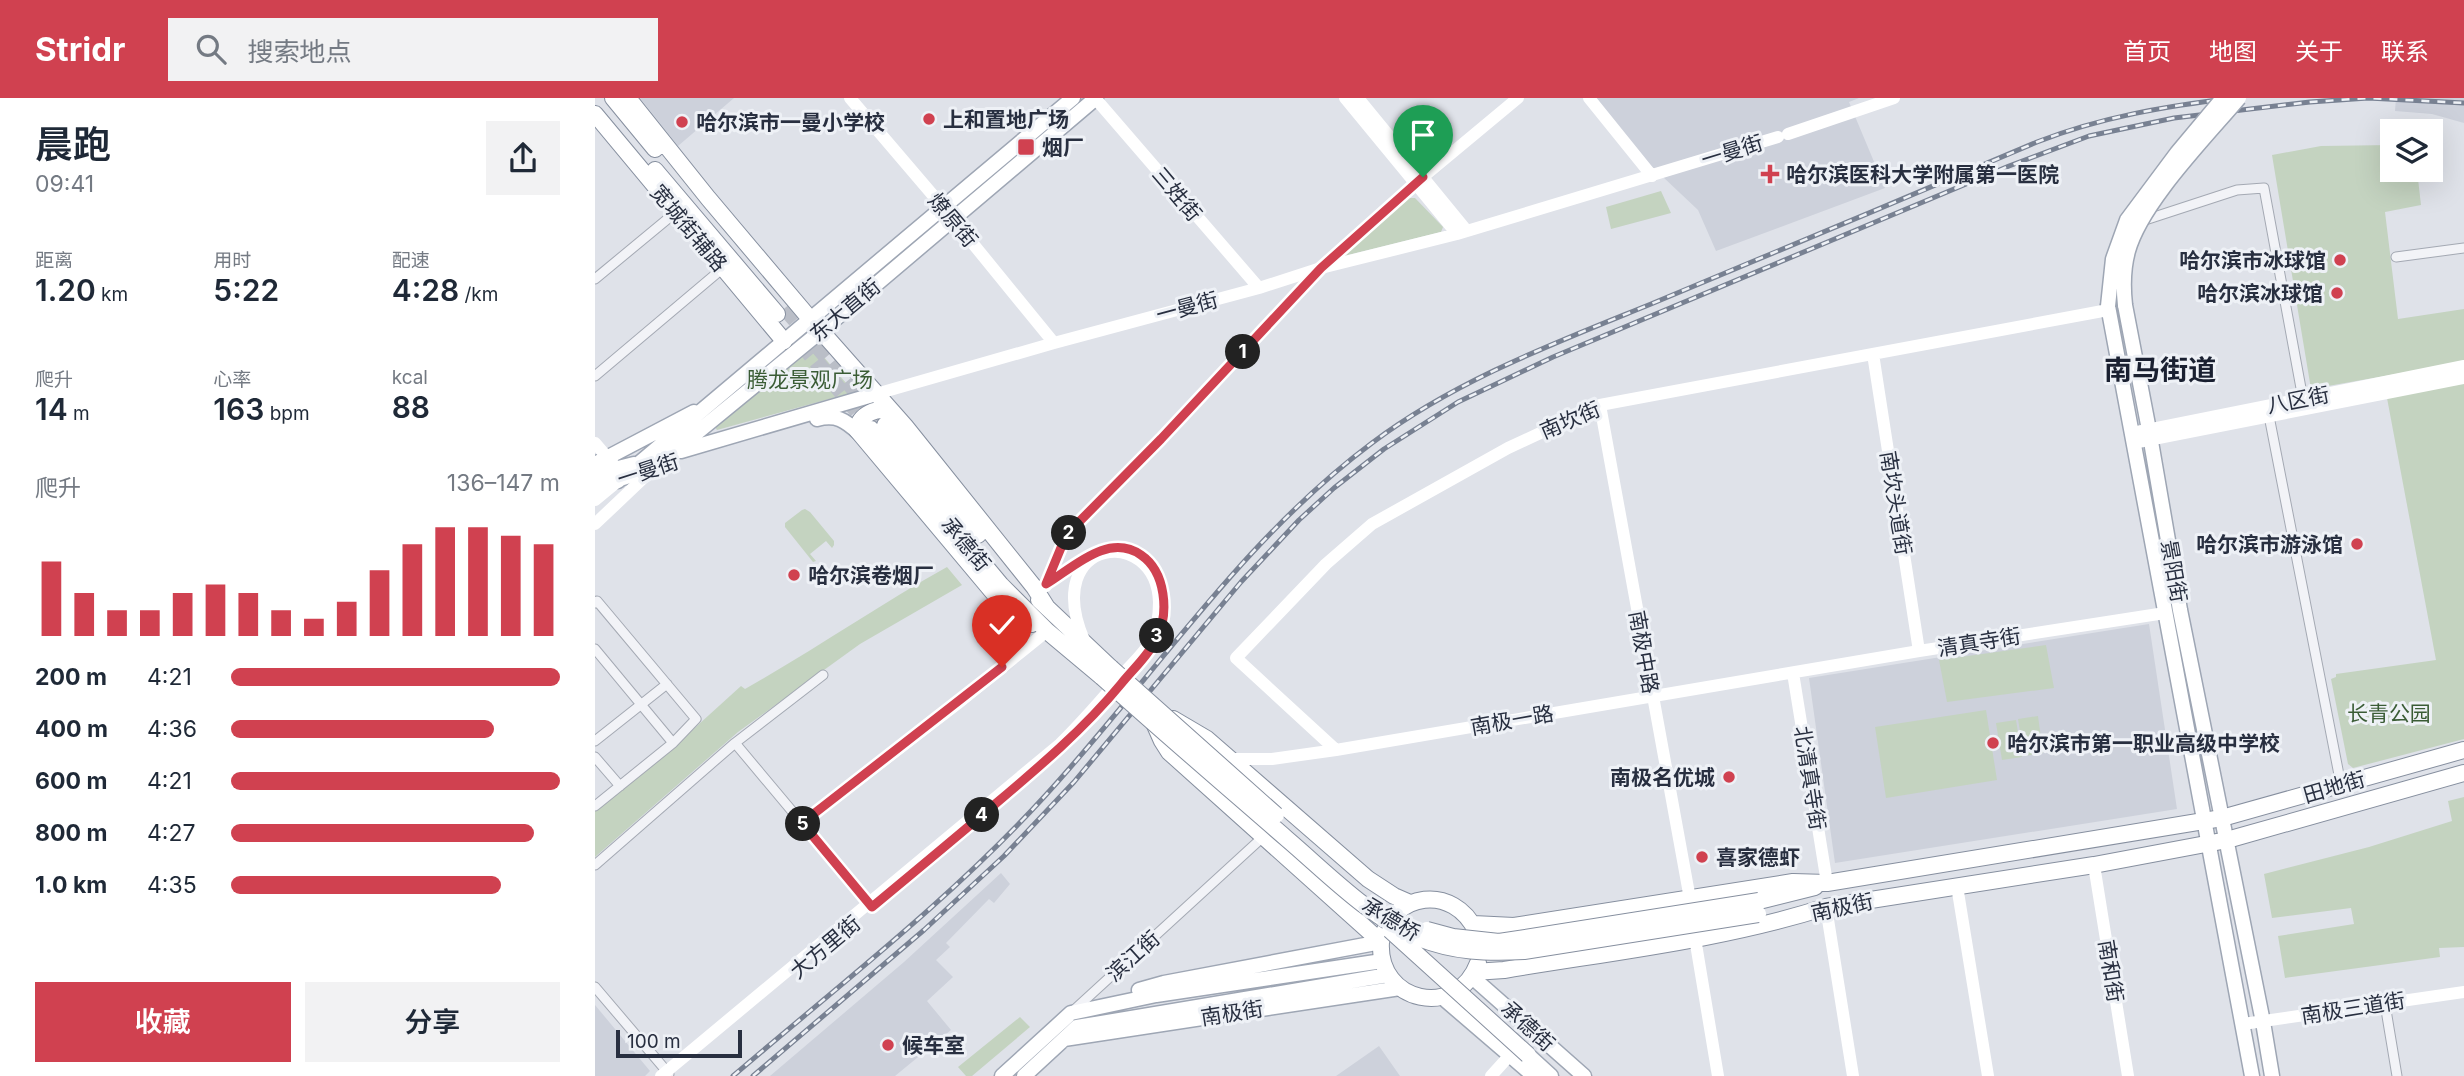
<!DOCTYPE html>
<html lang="zh">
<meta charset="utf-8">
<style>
:root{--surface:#fff;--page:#f2f2f3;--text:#1f2937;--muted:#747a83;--accent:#d04150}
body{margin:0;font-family:Inter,"Noto Sans SC",sans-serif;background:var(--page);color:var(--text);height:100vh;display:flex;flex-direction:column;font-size:26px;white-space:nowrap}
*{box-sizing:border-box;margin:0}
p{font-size:23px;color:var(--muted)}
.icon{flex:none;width:38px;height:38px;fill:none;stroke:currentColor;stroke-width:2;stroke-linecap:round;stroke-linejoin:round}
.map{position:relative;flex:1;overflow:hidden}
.drawer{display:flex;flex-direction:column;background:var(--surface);width:595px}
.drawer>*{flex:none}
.controls{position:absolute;left:1785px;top:21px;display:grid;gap:14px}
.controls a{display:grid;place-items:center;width:63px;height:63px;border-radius:0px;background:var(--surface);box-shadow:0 7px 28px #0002;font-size:35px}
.scale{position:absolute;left:21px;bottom:18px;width:126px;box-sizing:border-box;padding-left:7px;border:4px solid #282f40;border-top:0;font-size:19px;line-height:24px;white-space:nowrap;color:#282f40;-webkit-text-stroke:5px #eef1f6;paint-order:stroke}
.pin{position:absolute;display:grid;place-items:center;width:60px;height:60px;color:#fff;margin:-72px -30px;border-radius:50% 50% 50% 0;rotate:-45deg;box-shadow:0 0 7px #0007}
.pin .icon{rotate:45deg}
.km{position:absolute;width:35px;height:35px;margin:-18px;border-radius:50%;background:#222;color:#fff;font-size:19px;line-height:35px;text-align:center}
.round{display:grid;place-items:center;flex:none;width:74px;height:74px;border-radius:0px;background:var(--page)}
.head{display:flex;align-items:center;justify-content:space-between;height:119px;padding:0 35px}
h1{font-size:38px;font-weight:600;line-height:52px}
.figures{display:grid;grid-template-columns:repeat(3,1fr);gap:10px;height:119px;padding:7px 35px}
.figures div{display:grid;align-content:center}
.figures b{font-size:30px;font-weight:600}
.figures small{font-size:19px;font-weight:400}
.figures p{font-size:19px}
.chart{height:196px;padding:14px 35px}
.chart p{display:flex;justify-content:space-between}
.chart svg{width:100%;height:126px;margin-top:7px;stroke:var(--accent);stroke-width:6}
.action{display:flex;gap:14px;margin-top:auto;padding:14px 35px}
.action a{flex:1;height:80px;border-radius:0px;background:var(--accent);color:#fff;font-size:28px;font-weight:600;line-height:80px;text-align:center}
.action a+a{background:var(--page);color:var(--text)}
ul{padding:0 35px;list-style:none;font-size:23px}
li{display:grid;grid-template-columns:112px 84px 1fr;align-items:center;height:52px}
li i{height:18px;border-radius:9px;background:var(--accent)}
header{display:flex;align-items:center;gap:42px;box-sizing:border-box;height:98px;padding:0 35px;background:var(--accent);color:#fff}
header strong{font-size:33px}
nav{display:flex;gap:38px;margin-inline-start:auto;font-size:24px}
.search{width:490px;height:63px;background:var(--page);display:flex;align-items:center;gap:18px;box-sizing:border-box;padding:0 24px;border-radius:0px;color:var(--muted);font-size:26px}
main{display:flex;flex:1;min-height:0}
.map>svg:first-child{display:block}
.built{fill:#cdd1db}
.green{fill:#c4d3c0}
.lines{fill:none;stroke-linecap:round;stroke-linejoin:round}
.highway-tunnel{stroke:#babec7;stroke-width:16;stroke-dasharray:16 8;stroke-linecap:butt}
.street-casing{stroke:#a4a9b3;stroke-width:11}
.primary-casing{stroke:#9ea6b4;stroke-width:17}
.highway-casing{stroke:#868f9f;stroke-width:18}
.street{stroke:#f2f3f7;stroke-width:9}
.secondary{stroke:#fff;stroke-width:12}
.primary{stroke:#fff;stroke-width:14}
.highway{stroke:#fff;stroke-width:16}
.rail-casing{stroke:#788192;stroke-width:5}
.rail{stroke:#eef1f6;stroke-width:2.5;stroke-dasharray:8;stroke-linecap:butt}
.primary-bridge-casing{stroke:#9ea6b4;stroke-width:17;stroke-linecap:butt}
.highway-bridge-casing{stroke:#868f9f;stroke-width:18;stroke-linecap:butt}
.primary-bridge{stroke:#fff;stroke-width:14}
.highway-bridge{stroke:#fff;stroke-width:16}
.route-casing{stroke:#fff;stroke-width:14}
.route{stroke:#d04150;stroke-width:9}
.poi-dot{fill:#d04150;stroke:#eef1f6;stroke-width:2.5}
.labels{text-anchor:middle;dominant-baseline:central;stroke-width:6;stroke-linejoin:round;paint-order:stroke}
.poi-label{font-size:21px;font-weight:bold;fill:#282f40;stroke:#eef1f6;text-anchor:start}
.street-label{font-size:21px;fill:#282f40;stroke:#eef1f6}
.park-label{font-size:21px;fill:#3a5c35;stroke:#eef1f6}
.district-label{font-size:28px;font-weight:bold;fill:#1a2031;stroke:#eef1f6}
</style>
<header>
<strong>Stridr</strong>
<div class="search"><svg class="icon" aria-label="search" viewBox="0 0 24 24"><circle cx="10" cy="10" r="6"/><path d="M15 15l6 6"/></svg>搜索地点</div>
<nav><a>首页</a><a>地图</a><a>关于</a><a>联系</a></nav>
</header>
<main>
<section class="drawer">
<div class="head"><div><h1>晨跑</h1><p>09:41</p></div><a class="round"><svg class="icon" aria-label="share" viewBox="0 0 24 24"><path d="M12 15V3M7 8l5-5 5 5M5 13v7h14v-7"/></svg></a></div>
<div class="figures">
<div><p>距离</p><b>1.20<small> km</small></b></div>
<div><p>用时</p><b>5:22</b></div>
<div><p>配速</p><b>4:28<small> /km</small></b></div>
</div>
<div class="figures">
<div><p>爬升</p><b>14<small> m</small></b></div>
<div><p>心率</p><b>163<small> bpm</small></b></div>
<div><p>kcal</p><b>88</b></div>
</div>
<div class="chart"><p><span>爬升</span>136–147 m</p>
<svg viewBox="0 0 160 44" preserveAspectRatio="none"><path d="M5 44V18M15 44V29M25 44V35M35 44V35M45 44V29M55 44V26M65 44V29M75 44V35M85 44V38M95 44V32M105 44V21M115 44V12M125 44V6M135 44V6M145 44V9M155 44V12"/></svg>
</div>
<ul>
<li><b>200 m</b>4:21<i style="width:100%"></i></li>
<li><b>400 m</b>4:36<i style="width:80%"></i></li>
<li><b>600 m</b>4:21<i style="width:100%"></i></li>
<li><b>800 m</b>4:27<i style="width:92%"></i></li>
<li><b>1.0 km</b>4:35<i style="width:82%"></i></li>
</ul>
<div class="action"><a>收藏</a><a>分享</a></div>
</section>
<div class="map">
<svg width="1869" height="978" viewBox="0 0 1869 978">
<rect width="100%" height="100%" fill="#dfe2e9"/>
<!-- built -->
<path class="built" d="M 45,0 L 139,0 L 83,48 Z
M 1000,0 L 1264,0 L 1254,4 L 1290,90 L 1121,153 L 1103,112 L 1050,62 Z
M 1801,0 L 1869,0 L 1869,25 L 1837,16 L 1800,13 Z
M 1554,526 L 1582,711 L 1240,765 L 1214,580 Z
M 406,775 L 415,786 L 399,805 L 394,801 L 351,845 L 355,849 L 341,862 L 358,879 L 332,903 L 356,932 L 300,978 L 175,978 L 309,864 Z
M 0,907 L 55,973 L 50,978 L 0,978 Z
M 784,948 L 805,978 L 741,978 Z"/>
<!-- green -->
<path class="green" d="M 1797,47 L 1797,72 L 1822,72 L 1826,107 L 1790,114 L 1803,221 L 1869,211 L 1869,264 L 1716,291 L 1677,57 L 1726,48 Z
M 1066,93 L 1076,115 L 1016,131 L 1011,109 Z
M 814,100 L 820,100 L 848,129 L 846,134 L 749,158 Z
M 216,250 L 222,251 L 257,292 L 256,295 L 122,332 L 120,329 Z
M 1869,283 L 1869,641 L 1758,670 L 1753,666 L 1736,581 L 1741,579 L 1741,576 L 1841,562 L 1792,300 Z
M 210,411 L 215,414 L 239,443 L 239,447 L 237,450 L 231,443 L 215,456 L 221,463 L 218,464 L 190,429 L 190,425 L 207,412 Z
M 352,469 L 367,487 L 265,546 L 143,634 L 0,759 L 0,713 L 82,646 L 146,588 L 150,591 C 219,552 284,507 352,469 Z
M 1451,547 L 1459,590 L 1352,604 L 1344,562 Z
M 1391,612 L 1402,682 L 1291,700 L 1280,629 Z
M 1443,618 L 1448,655 L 1429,658 L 1423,621 Z
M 1421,622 L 1427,659 L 1407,662 L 1401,625 Z
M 1869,699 L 1869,849 L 1844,850 L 1845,859 L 1690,880 L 1683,838 L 1759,826 L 1756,810 L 1677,820 L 1669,776 L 1774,749 L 1857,723 L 1853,703 Z
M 425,919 L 435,929 L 377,978 L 371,978 L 363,969 Z"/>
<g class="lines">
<!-- highway-tunnel -->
<path class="highway-tunnel" d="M 190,210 L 286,323
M 206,245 L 276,330"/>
<!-- street casing -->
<g class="street-casing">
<path id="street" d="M 1547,123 L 1642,92 L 1669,90 L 1708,301
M 1801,159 L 1869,150
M 0,181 L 81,114
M 0,278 L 128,170
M 1674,318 L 1746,687
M 0,505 L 2,503 L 101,621 L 78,645 L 0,708
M 0,551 L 78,645
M 0,643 L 72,586
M 140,645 L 207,725
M 0,659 L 25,688
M 0,767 L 140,645 L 228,577
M 0,889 L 74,976
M 1790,906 L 1802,978
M 479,912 L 669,738"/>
</g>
<!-- primary casing -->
<g class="primary-casing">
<path id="primary" d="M 1530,207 L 1554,332 L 1585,512 L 1668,924 L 1677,978
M 1513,208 L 1657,978
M 222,321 C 241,316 250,322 264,335
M 86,353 L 281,296
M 0,366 L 99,314
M 60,369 L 226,233 L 501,0
M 0,376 L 39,366
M 23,383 L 478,0
M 0,389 L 68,367
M 876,878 L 989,978
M 544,892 L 569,885 L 786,844
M 847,899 L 939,978
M 469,941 L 805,890
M 933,957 L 956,978
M 407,978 L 476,915 L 561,897 L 787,863
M 429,978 L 482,929 L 793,877"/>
</g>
<!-- highway casing -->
<g class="highway-casing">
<path id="highway" d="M 18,0 L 60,51
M 33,0 L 113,100 L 216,222
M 0,16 L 189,243
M 60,72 L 182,216
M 226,233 L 310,328 L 439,489 L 451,508
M 297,314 C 283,308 264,316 262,332 L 412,511 L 437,526
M 290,327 L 383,437
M 276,331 L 406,487 L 452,533 L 507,579
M 444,502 L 516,570
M 578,621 L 612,641 L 773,781 L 799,798 L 815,805
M 559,625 L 567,643 L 574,654 L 786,844 C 782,905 862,922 883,865
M 1164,803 L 1220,789
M 878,826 L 919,828 L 1198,784 L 1232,785 L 1627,720 L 1869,652
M 786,844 C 797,793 859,786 881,833
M 879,874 L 909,872 C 1016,854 1127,842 1231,809 L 1499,767 L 1632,742 L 1869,675"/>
</g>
<!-- street -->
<use href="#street" class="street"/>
<!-- secondary -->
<path class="secondary" d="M 255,0 L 348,109 L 459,245
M 500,0 L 664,190
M 750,0 L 862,136
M 763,0 L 872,133
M 994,0 L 1057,78
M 1193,36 L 1299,0
M 1278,256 L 1324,553
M 281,296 L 459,245 L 664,190 L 726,170 L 862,136 L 1183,39
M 1005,307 L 1095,801
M 1537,335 L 1869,268
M 0,345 L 18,366
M 1538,345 L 1869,280
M 0,402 L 23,383
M 0,426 L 58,371
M 451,488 L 470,440 L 476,432 L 566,341 L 726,170 L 828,79 L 923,0
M 441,492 L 488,462
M 1198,575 L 1232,785
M 741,652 L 641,560 L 731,466 L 777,426 L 913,350 L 1005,307 L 1513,212
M 634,661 L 677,661 L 741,652 L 1324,553 L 1570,515
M 1499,767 L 1533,978
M 1362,788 L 1393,978
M 277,809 L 207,725 L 362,606 L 452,533
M 1231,809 L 1258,978
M 1100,840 L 1123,978
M 1648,926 L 1869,894
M 66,978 L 465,646 C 488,623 509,599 530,574 C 539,564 551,553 557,541 C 563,529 564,516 564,504 C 561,426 445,439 489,542
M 896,978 L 915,957"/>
<!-- primary -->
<use href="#primary" class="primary"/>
<!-- highway -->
<use href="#highway" class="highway"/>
<!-- rail casing -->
<g class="rail-casing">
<path id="rail" d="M 138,978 C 243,888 355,802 449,699 C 558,580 647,442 777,345 C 861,282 960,245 1056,206 C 1184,152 1314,99 1442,44 C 1506,19 1571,8 1639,0
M 158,978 L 329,832 L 409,758 L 479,684 L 646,484 L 704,422 L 739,390 L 789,351 L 863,304 L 958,259 L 1414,68 L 1494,38 L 1579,20 L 1715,4 L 1773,0 L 1869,5"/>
</g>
<!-- rail -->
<use href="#rail" class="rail"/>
<!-- primary-bridge casing -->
<g class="primary-bridge-casing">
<path id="primary-bridge" d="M 1530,207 C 1528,189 1528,171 1533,153 C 1546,105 1611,39 1644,0
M 1513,208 L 1518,161 L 1532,122 L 1582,55 L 1628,0"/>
</g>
<!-- highway-bridge casing -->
<g class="highway-bridge-casing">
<path id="highway-bridge" d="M 516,570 L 681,717
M 507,579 C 568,634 630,687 692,741 C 733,776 774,819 824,840 C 859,854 892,855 929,853 L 1163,816
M 795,832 L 933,957
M 832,832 L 858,839 L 904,844 L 1164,803"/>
</g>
<!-- primary-bridge -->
<use href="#primary-bridge" class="primary-bridge"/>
<!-- highway-bridge -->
<use href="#highway-bridge" class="highway-bridge"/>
</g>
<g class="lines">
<!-- route casing -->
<g class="route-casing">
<path id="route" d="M 407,569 L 207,725 L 277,809 C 318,775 359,741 399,707 C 444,669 489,631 526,586 C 538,571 554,557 562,540 C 574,515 571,474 546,457 C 513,434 478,470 451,486 L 470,440 L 476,432 L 566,341 L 726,170 L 828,79"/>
</g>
<!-- route -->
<use href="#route" class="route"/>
</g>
<!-- markers -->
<g class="poi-dot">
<circle cx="334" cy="21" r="7"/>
<circle cx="87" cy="24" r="7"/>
<rect x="422" y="40" width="18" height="18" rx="3.5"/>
<path d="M1171.5 65.5h7v7h7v7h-7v7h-7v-7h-7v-7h7z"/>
<circle cx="1745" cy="162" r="7"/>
<circle cx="1742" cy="195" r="7"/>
<circle cx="1762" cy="446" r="7"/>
<circle cx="199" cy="477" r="7"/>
<circle cx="1398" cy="645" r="7"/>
<circle cx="1134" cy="679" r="7"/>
<circle cx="1107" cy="759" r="7"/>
<circle cx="293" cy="947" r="7"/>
</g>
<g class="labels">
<!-- poi labels -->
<g class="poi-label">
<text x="348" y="21">上和置地广场</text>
<text x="101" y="24">哈尔滨市一曼小学校</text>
<text x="447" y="49">烟厂</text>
<text x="1191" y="76">哈尔滨医科大学附属第一医院</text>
<text x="1731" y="162" text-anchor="end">哈尔滨市冰球馆</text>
<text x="1728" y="195" text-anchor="end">哈尔滨冰球馆</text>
<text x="1748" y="446" text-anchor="end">哈尔滨市游泳馆</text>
<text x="213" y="477">哈尔滨卷烟厂</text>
<text x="1412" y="645">哈尔滨市第一职业高级中学校</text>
<text x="1120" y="679" text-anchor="end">南极名优城</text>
<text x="1121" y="759">喜家德虾</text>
<text x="307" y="947">候车室</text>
</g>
<!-- street labels -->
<g class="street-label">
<text transform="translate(1137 53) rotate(-17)">一曼街</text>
<text transform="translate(582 96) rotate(50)">三姓街</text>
<text transform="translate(358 122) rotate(50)">燎原街</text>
<text transform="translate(94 130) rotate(50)">宽城街辅路</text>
<text transform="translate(592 209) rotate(-15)">一曼街</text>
<text transform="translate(250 212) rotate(-40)">东大直街</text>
<text transform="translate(1703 302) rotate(-11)">八区街</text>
<text transform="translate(975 322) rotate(-23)">南坎街</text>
<text transform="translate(53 372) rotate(-18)">一曼街</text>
<text transform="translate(1301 405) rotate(81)">南坎头道街</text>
<text transform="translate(371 446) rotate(50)">承德街</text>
<text transform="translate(1579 473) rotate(80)">景阳街</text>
<text transform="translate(1384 544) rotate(-9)">清真寺街</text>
<text transform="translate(1049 554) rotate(80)">南极中路</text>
<text transform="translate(917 622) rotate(-10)">南极一路</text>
<text transform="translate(1215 680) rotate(81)">北清真寺街</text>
<text transform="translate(1739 689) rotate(-16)">田地街</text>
<text transform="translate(1247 809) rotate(-12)">南极街</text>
<text transform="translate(796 821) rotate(31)">承德桥</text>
<text transform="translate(230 849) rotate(-40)">大方里街</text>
<text transform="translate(538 858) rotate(-42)">滨江街</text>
<text transform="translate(1516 873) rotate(81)">南和街</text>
<text transform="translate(1758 910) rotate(-9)">南极三道街</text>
<text transform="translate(637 915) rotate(-9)">南极街</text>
<text transform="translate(933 928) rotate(42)">承德街</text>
</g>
<!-- park labels -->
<g class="park-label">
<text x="215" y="281">腾龙景观广场</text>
<text x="1794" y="615">长青公园</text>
</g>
<!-- district labels -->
<g class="district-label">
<text x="1565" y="272">南马街道</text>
</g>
</g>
</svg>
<div class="controls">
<a><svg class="icon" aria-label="layers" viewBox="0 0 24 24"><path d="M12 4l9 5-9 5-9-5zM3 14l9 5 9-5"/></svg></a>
</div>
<div class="scale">100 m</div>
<div class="pin" style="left:828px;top:79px;background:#1e9e55"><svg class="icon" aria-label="arrive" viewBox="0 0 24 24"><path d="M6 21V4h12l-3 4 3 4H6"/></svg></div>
<div class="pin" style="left:407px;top:569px;background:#d93025"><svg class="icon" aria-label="check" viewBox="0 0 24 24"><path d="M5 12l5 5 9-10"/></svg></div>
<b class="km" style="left:648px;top:254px">1</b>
<b class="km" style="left:474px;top:435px">2</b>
<b class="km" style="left:562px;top:538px">3</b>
<b class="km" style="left:387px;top:717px">4</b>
<b class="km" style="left:208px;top:726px">5</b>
</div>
</main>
